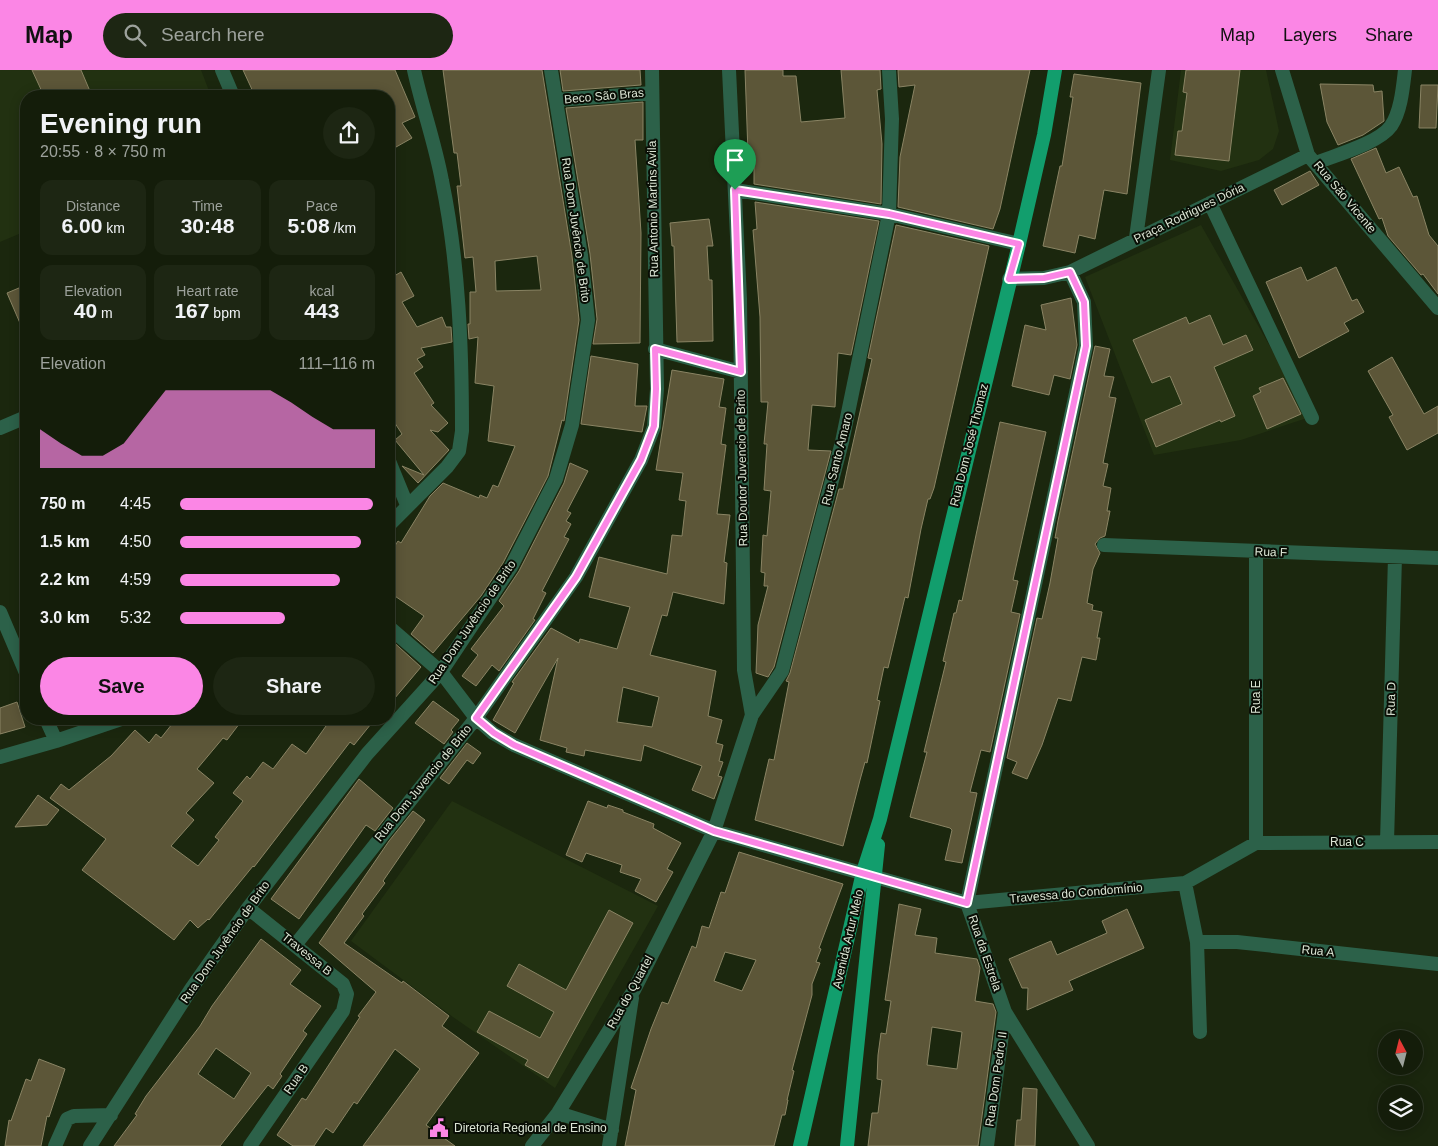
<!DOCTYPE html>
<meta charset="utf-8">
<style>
:root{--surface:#141d0a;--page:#1d2613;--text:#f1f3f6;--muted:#9da29c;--line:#333b2b;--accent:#fb86e5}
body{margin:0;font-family:Helvetica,sans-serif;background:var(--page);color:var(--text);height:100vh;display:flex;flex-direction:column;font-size:19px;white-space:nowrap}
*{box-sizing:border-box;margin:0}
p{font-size:16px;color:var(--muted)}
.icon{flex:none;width:28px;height:28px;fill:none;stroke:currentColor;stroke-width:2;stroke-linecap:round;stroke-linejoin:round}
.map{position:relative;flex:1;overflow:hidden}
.drawer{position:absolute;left:20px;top:20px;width:375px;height:635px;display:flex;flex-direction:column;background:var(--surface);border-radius:20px;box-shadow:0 2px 12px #0003,0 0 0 1px var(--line)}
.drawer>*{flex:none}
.needle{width:32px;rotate:353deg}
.buttons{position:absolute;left:1378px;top:960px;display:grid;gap:10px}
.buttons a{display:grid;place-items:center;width:45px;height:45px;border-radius:50%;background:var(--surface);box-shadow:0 2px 12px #0003,0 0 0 1px var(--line);font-size:25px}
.pin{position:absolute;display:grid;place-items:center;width:42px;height:42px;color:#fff;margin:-51px -21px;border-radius:50% 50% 50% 0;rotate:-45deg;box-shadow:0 0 5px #0007}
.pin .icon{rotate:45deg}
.round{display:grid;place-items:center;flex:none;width:52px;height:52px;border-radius:26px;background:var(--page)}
.summary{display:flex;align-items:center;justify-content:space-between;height:85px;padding:0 20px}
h1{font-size:28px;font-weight:600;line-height:38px}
.stats{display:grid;grid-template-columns:repeat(3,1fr);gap:8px;height:85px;padding:5px 20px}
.stats div{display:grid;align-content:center;border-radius:12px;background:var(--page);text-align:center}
.stats b{font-size:21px;font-weight:600}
.stats small{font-size:14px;font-weight:400}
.stats p{font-size:14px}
.chart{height:140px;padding:10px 20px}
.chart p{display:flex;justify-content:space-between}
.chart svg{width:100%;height:90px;margin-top:5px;fill:var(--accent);opacity:.7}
.action{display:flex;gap:10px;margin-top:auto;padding:10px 20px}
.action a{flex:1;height:58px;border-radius:30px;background:var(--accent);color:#111;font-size:20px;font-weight:600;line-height:58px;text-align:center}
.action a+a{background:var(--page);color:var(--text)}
ul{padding:0 20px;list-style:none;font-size:16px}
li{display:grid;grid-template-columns:80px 60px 1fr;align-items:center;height:38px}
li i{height:12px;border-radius:6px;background:var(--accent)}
header{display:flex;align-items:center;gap:30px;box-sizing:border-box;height:70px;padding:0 25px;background:var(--accent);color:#111}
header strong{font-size:24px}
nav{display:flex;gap:28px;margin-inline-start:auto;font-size:18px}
.search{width:350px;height:45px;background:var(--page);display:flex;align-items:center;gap:12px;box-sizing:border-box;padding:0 18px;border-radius:28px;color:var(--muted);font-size:19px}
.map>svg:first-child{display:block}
.built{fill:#223111}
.building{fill:#5c5638;stroke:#8a8464;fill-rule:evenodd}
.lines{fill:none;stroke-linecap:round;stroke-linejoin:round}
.minor{stroke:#2c6149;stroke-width:14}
.primary{stroke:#129e6d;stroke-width:14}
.route-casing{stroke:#fff;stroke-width:10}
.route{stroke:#fb86e5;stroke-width:6}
.labels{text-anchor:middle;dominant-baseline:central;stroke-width:4;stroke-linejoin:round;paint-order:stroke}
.street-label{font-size:12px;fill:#dce5d5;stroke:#090e05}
.poi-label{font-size:12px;fill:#dce5d5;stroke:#090e05;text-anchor:start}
</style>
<header>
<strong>Map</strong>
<div class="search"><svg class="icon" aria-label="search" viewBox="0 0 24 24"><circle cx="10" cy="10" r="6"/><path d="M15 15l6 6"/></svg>Search here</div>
<nav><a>Map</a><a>Layers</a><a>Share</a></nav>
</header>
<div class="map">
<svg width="1438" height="1076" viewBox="0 0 1438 1076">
<rect width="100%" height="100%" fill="#1b270e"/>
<!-- built -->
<path class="built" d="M 0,0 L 201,0 L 211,26 L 26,26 L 26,161 L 0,172 Z
M 1181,0 L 1266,0 L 1279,61 L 1273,79 L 1259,90 L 1221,101 L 1170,90 Z
M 1201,155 L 1310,347 L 1241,370 L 1154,385 L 1085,207 Z
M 452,731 L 658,836 L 555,1018 L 453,947 L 351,871 Z"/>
<!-- building -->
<path class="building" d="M 32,0 L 81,0 L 92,26 L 44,26 Z
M 243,0 L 395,0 L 415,47 L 402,53 L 412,68 L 389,81 L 389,26 L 255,26 Z
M 443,0 L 542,0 L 572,186 L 579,250 L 564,351 L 562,350 L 548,406 L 503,493 L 481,526 L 433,583 L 411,564 L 424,546 L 389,522 L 389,485 L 398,471 L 401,473 L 430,426 L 443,413 L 479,428 L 480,425 L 487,428 L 493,415 L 498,417 L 515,376 L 488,371 L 494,316 L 475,313 L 478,267 L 469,269 L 468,254 L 470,254 L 470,222 L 476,222 L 473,187 L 465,188 L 457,116 L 461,116 L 457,83 L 454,83 ZM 537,186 L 541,220 L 496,221 L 495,191 Z
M 560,0 L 640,0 L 641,15 L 563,21 Z
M 745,0 L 783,0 L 783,6 L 796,6 L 801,52 L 845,48 L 841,0 L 880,0 L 881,19 L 877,20 L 882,74 L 881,134 L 754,114 L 754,83 L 748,83 Z
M 898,0 L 1030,0 L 1000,139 L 993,159 L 898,137 L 900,87 L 915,15 L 899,17 Z
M 1186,0 L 1240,0 L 1229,91 L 1175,85 L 1178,61 L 1182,61 L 1187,23 L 1183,22 Z
M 1074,4 L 1141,13 L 1127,124 L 1104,120 L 1095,169 L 1079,165 L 1075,183 L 1043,176 L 1060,96 L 1062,96 L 1073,27 L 1070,27 Z
M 1320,14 L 1373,15 L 1374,22 L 1382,21 L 1384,51 L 1363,65 L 1338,75 L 1327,52 Z
M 1421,15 L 1438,15 L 1436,58 L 1419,58 Z
M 643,32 L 643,70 L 635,70 L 641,163 L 640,273 L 593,274 L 597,249 L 590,184 L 566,38 Z
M 1376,78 L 1386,103 L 1399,97 L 1413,127 L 1417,126 L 1429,165 L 1438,176 L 1438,224 L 1423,204 L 1421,205 L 1388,166 L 1382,148 L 1379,149 L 1351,89 Z
M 1310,101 L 1319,115 L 1282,135 L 1274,120 Z
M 755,132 L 879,151 L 851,285 L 838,283 L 835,337 L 812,335 L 808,380 L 831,381 L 774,597 L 768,607 L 756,603 L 758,555 L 768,516 L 764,516 L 765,503 L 761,502 L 763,465 L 767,466 L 771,421 L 764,420 L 767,374 L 764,374 L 768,332 L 761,332 L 760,247 L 753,160 L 757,159 Z
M 709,149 L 713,176 L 707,176 L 709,210 L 712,210 L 713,271 L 677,272 L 674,176 L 672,176 L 670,153 Z
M 896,155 L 989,176 L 934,418 L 930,429 L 928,429 L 921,459 L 908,528 L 905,527 L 888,598 L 884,597 L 877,630 L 880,631 L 867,693 L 865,692 L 860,710 L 843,776 L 755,750 L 769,689 L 774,690 L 789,612 L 786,611 L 790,603 L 839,419 L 843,419 L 851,382 L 872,289 L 868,288 Z
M 1301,197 L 1307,211 L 1336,197 L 1352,231 L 1357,229 L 1364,242 L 1344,253 L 1349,261 L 1299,288 L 1266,212 Z
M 401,202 L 414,226 L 402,232 L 417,257 L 442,247 L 446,257 L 451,257 L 452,272 L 421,278 L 425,285 L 417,289 L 423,297 L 414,303 L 434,333 L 431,335 L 448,353 L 438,362 L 430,360 L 449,380 L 418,413 L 402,396 L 424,405 L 395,370 L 402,364 L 389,344 L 389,209 Z
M 26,215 L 26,267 L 7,223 Z
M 1071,228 L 1077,275 L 1070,309 L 1054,305 L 1049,325 L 1012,316 L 1025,255 L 1046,260 L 1041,235 Z
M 1210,245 L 1223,275 L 1246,265 L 1253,280 L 1214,297 L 1235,346 L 1221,352 L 1220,350 L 1156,377 L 1145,350 L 1182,334 L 1170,306 L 1152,313 L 1133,270 L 1186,247 L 1189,254 Z
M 1095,276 L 1110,279 L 1104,306 L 1114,307 L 1109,327 L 1116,328 L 1103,393 L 1108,394 L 1103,416 L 1111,418 L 1107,441 L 1110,441 L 1105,466 L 1100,468 L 1095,474 L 1100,483 L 1093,499 L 1087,533 L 1093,535 L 1092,540 L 1102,542 L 1097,568 L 1100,568 L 1096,590 L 1082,587 L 1071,631 L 1058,628 L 1042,675 L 1027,709 L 1012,703 L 1017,692 L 1007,688 L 1037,548 L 1042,549 L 1050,513 L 1058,468 L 1055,468 L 1058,451 Z
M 591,286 L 638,294 L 635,336 L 647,336 L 642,362 L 581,354 Z
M 1392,287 L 1424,344 L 1438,336 L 1438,363 L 1407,380 L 1389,347 L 1393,345 L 1368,301 Z
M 672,300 L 724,309 L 719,337 L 726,338 L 721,374 L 726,375 L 717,444 L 730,445 L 724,492 L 727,493 L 724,534 L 673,522 L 667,546 L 662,545 L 650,585 L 716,601 L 708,646 L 722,650 L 716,673 L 723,675 L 719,691 L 723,692 L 718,706 L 722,707 L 714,729 L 692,720 L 702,696 L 644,675 L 641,691 L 585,680 L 584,686 L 566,682 L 567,678 L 540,670 L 558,588 L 515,663 L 493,650 L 514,613 L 512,612 L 551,558 L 579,573 L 580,569 L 617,579 L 630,537 L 589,527 L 599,487 L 667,504 L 672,465 L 682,466 L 686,431 L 679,430 L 683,403 L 656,400 ZM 623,617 L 659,627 L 652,657 L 617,652 Z
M 1283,308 L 1301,344 L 1267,359 L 1253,326 L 1261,322 L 1259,318 Z
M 1000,352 L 1046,362 L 1013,510 L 1018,511 L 1011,542 L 1020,544 L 990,682 L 981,680 L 970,722 L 977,723 L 962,793 L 945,790 L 952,760 L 950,758 L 910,747 L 927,682 L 924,682 L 946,592 L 943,591 L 954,543 L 956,543 L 959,530 L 962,531 Z
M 570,393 L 588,401 L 567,441 L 571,443 L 566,451 L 571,454 L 564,467 L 569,469 L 542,521 L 546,523 L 533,549 L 535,550 L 499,601 L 492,595 L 476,616 L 462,606 L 478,585 L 471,579 L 504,536 L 499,531 L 519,501 L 564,413 Z
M 389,568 L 421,597 L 389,635 Z
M 433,631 L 459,650 L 451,660 L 453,662 L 444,674 L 415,653 Z
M 17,632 L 25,657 L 0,664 L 0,638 Z
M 176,649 L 243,649 L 227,670 L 223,668 L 197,699 L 214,713 L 186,743 L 194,750 L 171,776 L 198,796 L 219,770 L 215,767 L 243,731 L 233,723 L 247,706 L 250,709 L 263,692 L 273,699 L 292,674 L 306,684 L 331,649 L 375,649 L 354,675 L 350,672 L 254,797 L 253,796 L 209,850 L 208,849 L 198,858 L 190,850 L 174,870 L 82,800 L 106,769 L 50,728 L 61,714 L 69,720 L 111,686 L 135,660 L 149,673 L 156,664 L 161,668 Z
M 467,673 L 481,683 L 473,694 L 467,690 L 449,714 L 440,708 Z
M 359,709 L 393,738 L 375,761 L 366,755 L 299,849 L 271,829 Z
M 38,725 L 59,740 L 47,755 L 15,757 Z
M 588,731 L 607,738 L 608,735 L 623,740 L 623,742 L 654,754 L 653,758 L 681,773 L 667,799 L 673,802 L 656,832 L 635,821 L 641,809 L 620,802 L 622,795 L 586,783 L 582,792 L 566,785 Z
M 413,741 L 425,750 L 383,811 L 385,813 L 362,844 L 364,846 L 344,873 L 402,913 L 403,911 L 449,946 L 442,956 L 479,983 L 426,1055 L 455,1076 L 363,1076 L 420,999 L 395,979 L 357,1034 L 354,1032 L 333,1063 L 326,1058 L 314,1076 L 293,1076 L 277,1065 L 302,1028 L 306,1030 L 360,947 L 358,946 L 376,922 L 319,873 L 389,771 Z
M 739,782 L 843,814 L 819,878 L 821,879 L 816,892 L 820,893 L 812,914 L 812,925 L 792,1000 L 794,1001 L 787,1030 L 788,1030 L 785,1045 L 782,1045 L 774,1076 L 625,1076 L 636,1020 L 631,1018 L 651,959 L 662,932 L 668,934 L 692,876 L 696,878 L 702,856 L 709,858 L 721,822 L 725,823 ZM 725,882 L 756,890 L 742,921 L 714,911 Z
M 899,834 L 921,839 L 915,865 L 937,868 L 935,883 L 977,889 L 980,898 L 975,931 L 993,934 L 996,942 L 978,1076 L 868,1076 L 872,1043 L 878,1043 L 882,1010 L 877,1009 L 878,985 L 881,963 L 886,964 L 891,931 L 885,930 ZM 932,957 L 962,962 L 957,999 L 927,995 Z
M 1127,839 L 1144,878 L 1069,911 L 1073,920 L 1027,940 L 1028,918 L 1022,918 L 1009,889 L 1051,871 L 1057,885 L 1107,863 L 1102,851 Z
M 609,840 L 633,853 L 548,1008 L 525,995 L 528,990 L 477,962 L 489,941 L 540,968 L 554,942 L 507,916 L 519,894 L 566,920 Z
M 261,869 L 301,900 L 290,914 L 321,936 L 303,961 L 307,964 L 280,1004 L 282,1006 L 273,1019 L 268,1015 L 220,1076 L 114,1076 L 137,1045 L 135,1044 L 146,1026 L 200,956 L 212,936 ZM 216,978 L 251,1003 L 234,1029 L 198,1004 Z
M 39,989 L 65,999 L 49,1047 L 47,1046 L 41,1076 L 5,1076 L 9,1050 L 11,1051 L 26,1009 L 31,1011 Z
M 1023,1018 L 1037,1019 L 1035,1076 L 1015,1076 L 1017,1050 L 1021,1050 Z"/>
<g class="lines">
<!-- minor -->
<path class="minor" d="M 222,0 L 233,26
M 729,0 L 740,229 L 744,600 L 752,645
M 1282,0 L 1308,85 L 1438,238
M 556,30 L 652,23
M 1316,93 C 1336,85 1379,73 1391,56 C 1401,41 1403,17 1405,0
M 735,120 L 889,144 L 1019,174
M 1210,133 L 1312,348
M 1136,168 L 1159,0
M 1070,202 L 1084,232 L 1086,276 L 967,833 L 1005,942 L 1088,1076
M 1009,209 L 1044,208 L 1070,202 L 1308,85
M 655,279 L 741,302
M 0,358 L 26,347
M 389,391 L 407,435
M 389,455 L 447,397 L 459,381 L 462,361 C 462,277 459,193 442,111 C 435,73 422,37 414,0
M 1104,475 L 1438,488
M 0,542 L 26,603
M 389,557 L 441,602 L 476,648 L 493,663 L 514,675 L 714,761 L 967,833 L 1185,813 L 1256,773 L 1438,772
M 46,649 L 56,671
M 0,687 L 56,671 L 121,649
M 1387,772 L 1395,487
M 1256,773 L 1256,481
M 1185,813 L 1197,872 L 1200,962
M 248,838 L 343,914 L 347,924 L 343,941 L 250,1076
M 1197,872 L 1237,872 L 1438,894
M 296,874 L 476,648 L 576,507 L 641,390 L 654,357 L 657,319 L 652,0
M 558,1043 L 612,1060
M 55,1076 L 67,1049 L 74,1046 L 111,1045
M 90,1076 L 191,919 L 248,838 L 367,684 L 441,602 L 511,497 L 556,409 L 572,355 L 588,250 L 581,185 L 551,0
M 532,1076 L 558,1043 L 634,920 L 714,761 L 752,645 L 782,601 L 842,372 L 889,144 L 892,49 L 889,0
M 609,1076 L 632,928
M 987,1076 L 1005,942"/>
<!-- primary -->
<path class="primary" d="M 800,1076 L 863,802 L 880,749 L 1019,174 L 1044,65 L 1055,0
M 847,1076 L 878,775"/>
</g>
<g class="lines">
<!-- route casing -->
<g class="route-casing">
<path id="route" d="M 735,120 L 889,144 L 1019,174 L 1009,209 L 1044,208 L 1070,202 L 1084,232 L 1086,276 L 967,833 L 714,761 L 514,675 L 494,663 L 476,648 L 576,507 L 641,390 L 654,356 L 656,319 L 655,279 L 741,302 Z"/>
</g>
<!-- route -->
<use href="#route" class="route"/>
</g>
<!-- icons -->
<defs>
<g id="civic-bare" transform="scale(1.5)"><path d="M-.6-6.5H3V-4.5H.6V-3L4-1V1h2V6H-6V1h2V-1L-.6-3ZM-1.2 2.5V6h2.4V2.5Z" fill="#fb86e5" stroke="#090e05" stroke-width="2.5" paint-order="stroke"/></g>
</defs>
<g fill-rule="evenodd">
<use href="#civic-bare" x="439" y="1058"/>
</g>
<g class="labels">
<!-- street labels -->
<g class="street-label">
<text transform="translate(604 26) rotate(-5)">Beco São Bras</text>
<text transform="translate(1345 127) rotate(50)">Rua São Vicente</text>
<text transform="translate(653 139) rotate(-91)">Rua Antonio Martins Avila</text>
<text transform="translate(1189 143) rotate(-26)">Praça Rodrigues Dória</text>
<text transform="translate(576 160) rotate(82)">Rua Dom Juvêncio de Brito</text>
<text transform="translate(969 375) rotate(-76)">Rua Dom José Thomaz</text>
<text transform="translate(837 389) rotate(-76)">Rua Santo Amaro</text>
<text transform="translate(742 398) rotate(-91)">Rua Doutor Juvencio de Brito</text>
<text transform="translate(1271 482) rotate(2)">Rua F</text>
<text transform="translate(472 552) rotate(-56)">Rua Dom Juvêncio de Brito</text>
<text transform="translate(1256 627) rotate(-90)">Rua E</text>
<text transform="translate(1391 629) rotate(-89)">Rua D</text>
<text transform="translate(423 713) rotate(-51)">Rua Dom Juvencio de Brito</text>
<text x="1347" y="772">Rua C</text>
<text transform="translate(1076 823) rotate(-5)">Travessa do Condomínio</text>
<text transform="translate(848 869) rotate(-77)">Avenida Artur Melo</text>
<text transform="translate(225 872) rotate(-55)">Rua Dom Juvêncio de Brito</text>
<text transform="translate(1318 881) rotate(6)">Rua A</text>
<text transform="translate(985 883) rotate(71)">Rua da Estrela</text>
<text transform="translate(307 884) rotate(39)">Travessa B</text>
<text transform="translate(630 922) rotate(-61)">Rua do Quartel</text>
<text transform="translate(296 1009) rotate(-55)">Rua B</text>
<text transform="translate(996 1009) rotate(-82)">Rua Dom Pedro II</text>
</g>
<!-- poi labels -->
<g class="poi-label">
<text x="454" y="1058">Diretoria Regional de Ensino</text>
</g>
</g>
</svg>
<div class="buttons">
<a><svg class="needle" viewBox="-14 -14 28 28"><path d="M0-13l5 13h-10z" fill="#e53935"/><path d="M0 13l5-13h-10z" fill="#9da29c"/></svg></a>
<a><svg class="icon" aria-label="layers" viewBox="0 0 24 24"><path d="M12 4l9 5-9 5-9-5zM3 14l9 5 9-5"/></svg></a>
</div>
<div class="pin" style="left:735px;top:120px;background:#1e9e55"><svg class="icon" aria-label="arrive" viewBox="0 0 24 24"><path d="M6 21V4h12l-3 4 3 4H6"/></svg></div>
<section class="drawer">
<div class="summary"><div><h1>Evening run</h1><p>20:55 · 8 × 750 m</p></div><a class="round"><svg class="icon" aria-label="share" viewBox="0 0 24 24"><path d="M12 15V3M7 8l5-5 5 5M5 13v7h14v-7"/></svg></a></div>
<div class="stats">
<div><p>Distance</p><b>6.00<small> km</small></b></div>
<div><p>Time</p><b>30:48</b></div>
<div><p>Pace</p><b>5:08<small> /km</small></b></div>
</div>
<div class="stats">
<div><p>Elevation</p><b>40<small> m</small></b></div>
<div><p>Heart rate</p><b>167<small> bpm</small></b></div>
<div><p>kcal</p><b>443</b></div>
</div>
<div class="chart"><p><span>Elevation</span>111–116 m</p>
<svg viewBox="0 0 160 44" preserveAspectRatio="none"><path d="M0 44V25L10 32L20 38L30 38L40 32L50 19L60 6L70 6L80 6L90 6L100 6L110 6L120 12L130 19L140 25L150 25L160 25V44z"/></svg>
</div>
<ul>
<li><b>750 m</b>4:45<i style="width:99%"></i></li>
<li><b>1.5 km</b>4:50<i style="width:93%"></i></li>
<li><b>2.2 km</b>4:59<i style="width:82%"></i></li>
<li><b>3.0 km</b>5:32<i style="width:54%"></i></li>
</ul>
<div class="action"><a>Save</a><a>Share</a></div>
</section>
</div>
